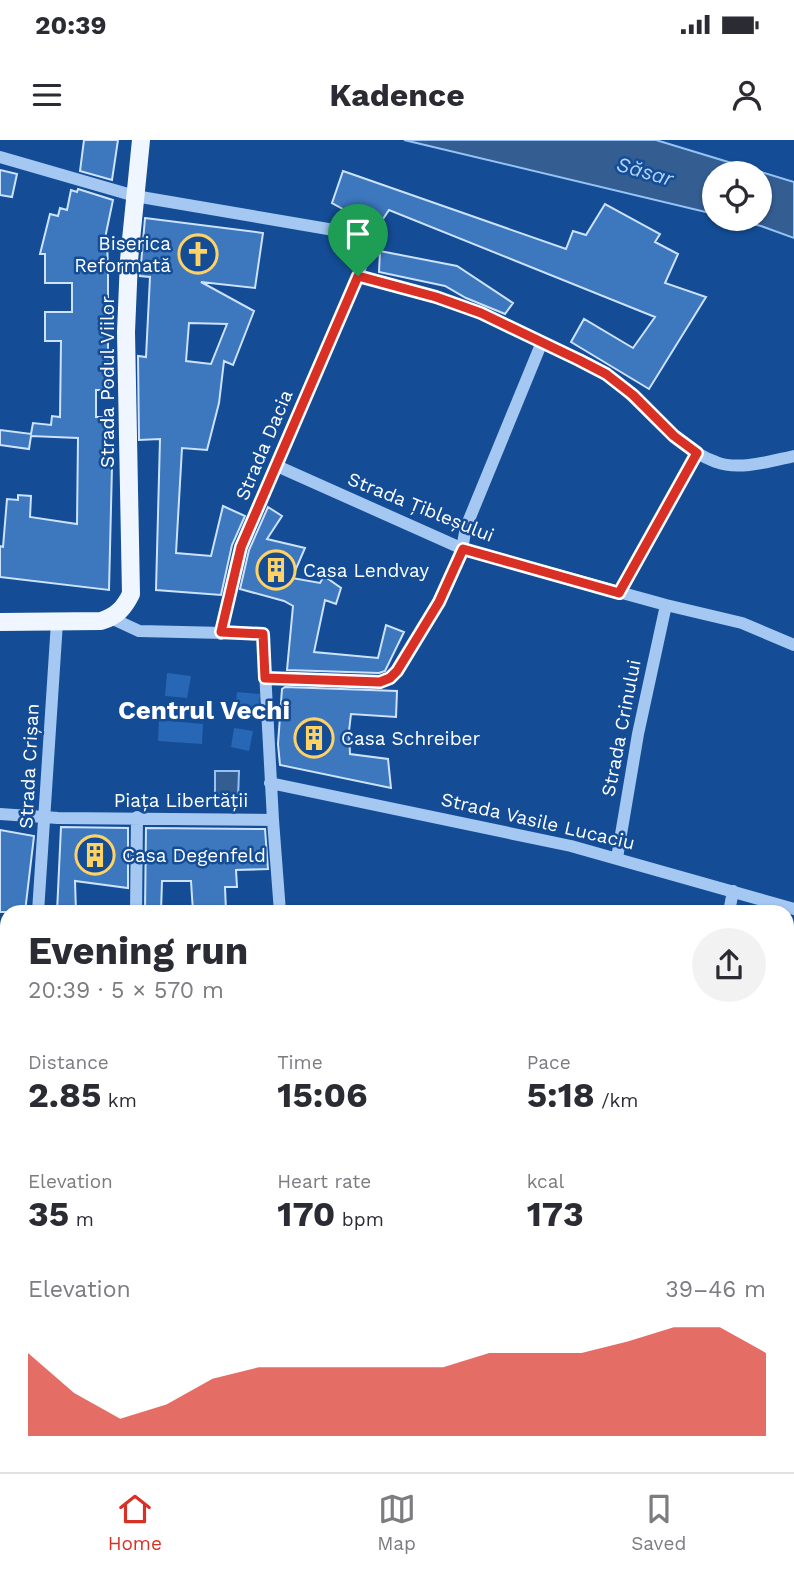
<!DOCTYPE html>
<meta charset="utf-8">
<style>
:root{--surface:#fff;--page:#f2f2f3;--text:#2b2b33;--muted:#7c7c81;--line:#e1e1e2;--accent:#d93025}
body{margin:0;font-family:"Work Sans",sans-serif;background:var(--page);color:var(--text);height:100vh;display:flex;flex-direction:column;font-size:26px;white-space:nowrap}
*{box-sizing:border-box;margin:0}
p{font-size:23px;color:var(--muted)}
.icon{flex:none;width:38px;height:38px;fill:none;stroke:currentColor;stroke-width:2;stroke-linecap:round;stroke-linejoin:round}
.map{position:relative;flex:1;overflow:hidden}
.details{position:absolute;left:0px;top:765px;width:794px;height:569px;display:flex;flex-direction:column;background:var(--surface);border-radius:21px 21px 0 0;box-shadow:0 2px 5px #0004}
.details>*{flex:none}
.tools{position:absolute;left:702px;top:21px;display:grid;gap:14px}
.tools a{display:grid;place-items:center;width:70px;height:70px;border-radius:50%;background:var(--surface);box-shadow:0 2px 5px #0004;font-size:35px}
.pin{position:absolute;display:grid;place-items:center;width:60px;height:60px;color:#fff;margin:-72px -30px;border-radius:50% 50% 50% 0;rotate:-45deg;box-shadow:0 0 7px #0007}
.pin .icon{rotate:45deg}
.round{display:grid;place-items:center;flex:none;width:74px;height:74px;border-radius:37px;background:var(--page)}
.headline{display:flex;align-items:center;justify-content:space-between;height:119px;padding:0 28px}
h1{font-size:38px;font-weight:700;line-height:52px}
.metrics{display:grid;grid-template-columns:repeat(3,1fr);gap:10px;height:119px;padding:7px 28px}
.metrics div{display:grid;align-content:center}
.metrics b{font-size:35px;font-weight:700}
.metrics small{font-size:19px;font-weight:400}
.metrics p{font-size:19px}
.chart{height:196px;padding:14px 28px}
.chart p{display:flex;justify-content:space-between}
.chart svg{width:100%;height:126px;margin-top:7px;fill:var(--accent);opacity:.7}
.status{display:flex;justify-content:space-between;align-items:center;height:49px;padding:0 35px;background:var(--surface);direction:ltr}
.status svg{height:19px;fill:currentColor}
header{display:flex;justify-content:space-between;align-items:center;height:91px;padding:0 28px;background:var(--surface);font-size:32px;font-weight:700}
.dock{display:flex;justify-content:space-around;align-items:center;height:98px;border-top:2px solid var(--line);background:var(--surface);font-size:19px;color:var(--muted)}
.dock a{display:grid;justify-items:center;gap:4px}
.dock .selected{color:var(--accent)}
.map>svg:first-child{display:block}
.green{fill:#2767b5}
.water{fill:#345d92;stroke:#96c3f5;stroke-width:2}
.building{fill:#3d77be;stroke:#cce2fd;stroke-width:2;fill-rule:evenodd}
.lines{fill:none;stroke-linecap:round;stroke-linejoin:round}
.minor{stroke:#a4c8f2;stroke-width:12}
.major{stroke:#f0f6ff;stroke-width:18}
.route-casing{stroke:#fff;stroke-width:14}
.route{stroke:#d93025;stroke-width:9}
.labels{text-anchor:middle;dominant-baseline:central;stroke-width:5;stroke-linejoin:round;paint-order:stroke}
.poi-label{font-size:19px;fill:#fff;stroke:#144d96;text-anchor:start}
.street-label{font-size:19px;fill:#fff;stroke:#144d96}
.water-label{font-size:21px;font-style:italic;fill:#b1d2f9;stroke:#144d96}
.district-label{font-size:26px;font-weight:bold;fill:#fff;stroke:#144d96}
</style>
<div class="status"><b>20:39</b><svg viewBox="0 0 49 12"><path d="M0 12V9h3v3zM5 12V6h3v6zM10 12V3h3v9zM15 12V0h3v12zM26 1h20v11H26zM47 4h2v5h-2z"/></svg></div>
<header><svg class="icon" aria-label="menu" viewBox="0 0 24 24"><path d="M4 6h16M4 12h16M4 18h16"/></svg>Kadence<svg class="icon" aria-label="person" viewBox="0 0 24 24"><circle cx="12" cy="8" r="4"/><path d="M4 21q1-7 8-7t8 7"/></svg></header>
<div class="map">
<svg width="794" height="1332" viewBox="0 0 794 1332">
<rect width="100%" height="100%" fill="#144d96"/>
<!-- green -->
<path class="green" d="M 167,533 L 191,536 L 187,558 L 165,556 Z
M 237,552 L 260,554 L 258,575 L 235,573 Z
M 159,580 L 203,584 L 202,604 L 158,601 Z
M 234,588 L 253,591 L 249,611 L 231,607 Z"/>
<!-- water -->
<path class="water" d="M 404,0 L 656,0 L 794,42 L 794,98 L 761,86 L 732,79 L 760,79 L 760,33 L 714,33 L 714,74 Z
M 215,631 L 239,631 L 238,659 L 215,658 Z"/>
<!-- building -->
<path class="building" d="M 84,0 L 118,0 L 112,40 L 80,31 Z
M 0,30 L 17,34 L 12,57 L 0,55 Z
M 343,31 L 566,109 L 573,91 L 586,95 L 605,64 L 660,94 L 655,102 L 678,114 L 665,143 L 706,157 L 649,249 L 571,202 L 584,179 L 633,208 L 655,177 L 389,70 L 377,88 L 332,63 Z
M 78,49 L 113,60 L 104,103 L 107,103 L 108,127 L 108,250 L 96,250 L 96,277 L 107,277 L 107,326 L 112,326 L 109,450 L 0,437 L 0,406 L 3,407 L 7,359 L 18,360 L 18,355 L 31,356 L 30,377 L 77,384 L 78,298 L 31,296 L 29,309 L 0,305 L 0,290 L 31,294 L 33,283 L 51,285 L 52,276 L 60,277 L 61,201 L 45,201 L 45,172 L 72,172 L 72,143 L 45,143 L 45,114 L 40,114 L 50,74 L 58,76 L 60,68 L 67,70 L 71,50 L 77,52 Z
M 145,78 L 263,93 L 255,148 L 201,142 L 254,171 L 233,225 L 224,221 L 219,263 L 207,310 L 182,308 L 176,413 L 211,416 L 223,366 L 245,376 L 232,405 L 221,455 L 156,450 L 160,299 L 139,300 L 138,216 L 146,217 L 150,137 L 140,136 ZM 189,183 L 227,184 L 211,224 L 186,221 Z
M 380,111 L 457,126 L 513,163 L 505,174 L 466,158 L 445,146 L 379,132 Z
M 268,367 L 282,376 L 267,399 L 305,408 L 292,438 L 320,443 L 324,436 L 341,448 L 336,464 L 325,460 L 314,512 L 378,518 L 386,485 L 404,492 L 385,531 L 379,533 L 287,530 L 293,466 L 284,461 L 240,449 L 249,410 Z
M 285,547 L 397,551 L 396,577 L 351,574 L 349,591 L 350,614 L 388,619 L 391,648 L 280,625 L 278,604 L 282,549 Z
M 61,687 L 128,688 L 128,748 L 75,741 L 76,772 L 57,772 Z
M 146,688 L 265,689 L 268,729 L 236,730 L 237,747 L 225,747 L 226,771 L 193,772 L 191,741 L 162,741 L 161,772 L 145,772 Z
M 0,690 L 34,696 L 25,772 L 0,772 Z"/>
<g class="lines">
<!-- minor -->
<path class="minor" d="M 0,17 L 135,56 L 328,89 L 358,101 L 364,116 L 358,136 L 241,407 L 221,494
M 358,136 C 399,147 441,157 480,173 C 503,182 525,194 547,205 C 568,214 590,223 609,236 C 645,263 672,306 716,322 C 739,331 771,321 794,316
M 277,326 L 463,409 L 666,465 L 742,483 L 794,505
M 619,453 L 697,313
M 264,538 L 380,542 L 390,539 L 397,531 C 424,486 459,440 466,387 L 542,202
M 270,643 L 571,706 L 794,769
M 0,674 L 58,678 L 273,680 L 263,494 L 139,491 L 111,478
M 273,680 L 280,772
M 617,718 L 638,594 L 666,465
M 38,772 L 57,482
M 136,772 L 137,677
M 729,772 L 733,751
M 0,940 L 7,940
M 0,1117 L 7,1074
M 788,1173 L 794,1184
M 237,1332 L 238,1326
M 506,1332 L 508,1326"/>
<!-- major -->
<path class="major" d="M 0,482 L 101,481 C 117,476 124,468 131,454 L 126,192 L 129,120 L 141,0"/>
</g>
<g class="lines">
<!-- route casing -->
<g class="route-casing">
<path id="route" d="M 358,136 L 436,157 L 481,173 L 579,220 L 606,234 L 633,255 L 674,296 L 697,313 L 619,453 L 463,409 L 439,462 L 397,531 L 390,538 L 380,542 L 265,538 L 263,494 L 221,492 L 241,407 Z"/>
</g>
<!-- route -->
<use href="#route" class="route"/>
</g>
<!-- icons -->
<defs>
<g id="church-ring" transform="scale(2.0125)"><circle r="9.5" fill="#144d96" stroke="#ffd266" stroke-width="1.5"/><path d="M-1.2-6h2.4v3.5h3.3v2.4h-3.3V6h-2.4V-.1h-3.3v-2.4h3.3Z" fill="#ffd266"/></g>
<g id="building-ring" transform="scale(2.0125)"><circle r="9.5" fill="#144d96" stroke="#ffd266" stroke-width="1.5"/><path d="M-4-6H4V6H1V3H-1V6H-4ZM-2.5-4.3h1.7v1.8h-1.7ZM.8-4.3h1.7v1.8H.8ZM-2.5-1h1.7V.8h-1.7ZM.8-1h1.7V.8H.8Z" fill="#ffd266"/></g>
</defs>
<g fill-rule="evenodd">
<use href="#church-ring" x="198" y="114"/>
<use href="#building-ring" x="276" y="430"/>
<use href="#building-ring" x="314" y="598"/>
<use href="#building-ring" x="95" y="715"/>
</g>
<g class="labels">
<!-- poi labels -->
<g class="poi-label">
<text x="171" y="103" text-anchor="end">Biserica<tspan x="171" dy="22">Reformată</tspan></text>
<text x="303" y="430">Casa Lendvay</text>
<text x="341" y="598">Casa Schreiber</text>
<text x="122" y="715">Casa Degenfeld</text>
</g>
<!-- street labels -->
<g class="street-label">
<text transform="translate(107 242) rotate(-90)">Strada Podul Viilor</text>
<text transform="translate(264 305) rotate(-67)">Strada Dacia</text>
<text transform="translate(421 367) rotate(22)">Strada Țibleșului</text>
<text transform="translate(621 588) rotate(-79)">Strada Crinului</text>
<text transform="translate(29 626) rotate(-87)">Strada Crișan</text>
<text x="181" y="660">Piața Libertății</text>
<text transform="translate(538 681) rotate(13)">Strada Vasile Lucaciu</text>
</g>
<!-- water labels -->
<g class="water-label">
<text transform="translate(645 31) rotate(16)">Săsar</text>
</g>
<!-- district labels -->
<g class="district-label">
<text x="204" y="570">Centrul Vechi</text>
</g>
</g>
</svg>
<div class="tools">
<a><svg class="icon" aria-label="locate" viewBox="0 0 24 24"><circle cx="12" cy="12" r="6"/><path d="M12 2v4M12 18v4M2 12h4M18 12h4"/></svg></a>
</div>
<div class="pin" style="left:358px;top:136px;background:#1e9e55"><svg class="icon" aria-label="arrive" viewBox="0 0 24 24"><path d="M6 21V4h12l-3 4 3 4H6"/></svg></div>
<section class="details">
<div class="headline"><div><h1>Evening run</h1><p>20:39 · 5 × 570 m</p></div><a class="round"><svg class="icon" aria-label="share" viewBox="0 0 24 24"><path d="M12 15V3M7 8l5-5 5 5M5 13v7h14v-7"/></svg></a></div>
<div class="metrics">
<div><p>Distance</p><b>2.85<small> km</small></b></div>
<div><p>Time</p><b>15:06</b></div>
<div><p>Pace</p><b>5:18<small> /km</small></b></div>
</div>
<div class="metrics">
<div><p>Elevation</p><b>35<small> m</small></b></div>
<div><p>Heart rate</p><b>170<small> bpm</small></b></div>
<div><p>kcal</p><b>173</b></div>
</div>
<div class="chart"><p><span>Elevation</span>39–46 m</p>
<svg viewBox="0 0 160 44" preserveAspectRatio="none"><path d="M0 44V15L10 29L20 38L30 33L40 24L50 20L60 20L70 20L80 20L90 20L100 15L110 15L120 15L130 11L140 6L150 6L160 15V44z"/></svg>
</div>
</section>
</div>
<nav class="dock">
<a class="selected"><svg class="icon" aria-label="home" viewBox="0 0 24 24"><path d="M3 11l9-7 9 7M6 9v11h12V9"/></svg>Home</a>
<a><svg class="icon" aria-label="map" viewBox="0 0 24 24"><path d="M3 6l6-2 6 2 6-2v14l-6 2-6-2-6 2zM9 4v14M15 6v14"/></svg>Map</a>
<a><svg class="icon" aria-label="saved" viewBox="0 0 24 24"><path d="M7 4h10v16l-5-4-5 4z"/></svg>Saved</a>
</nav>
